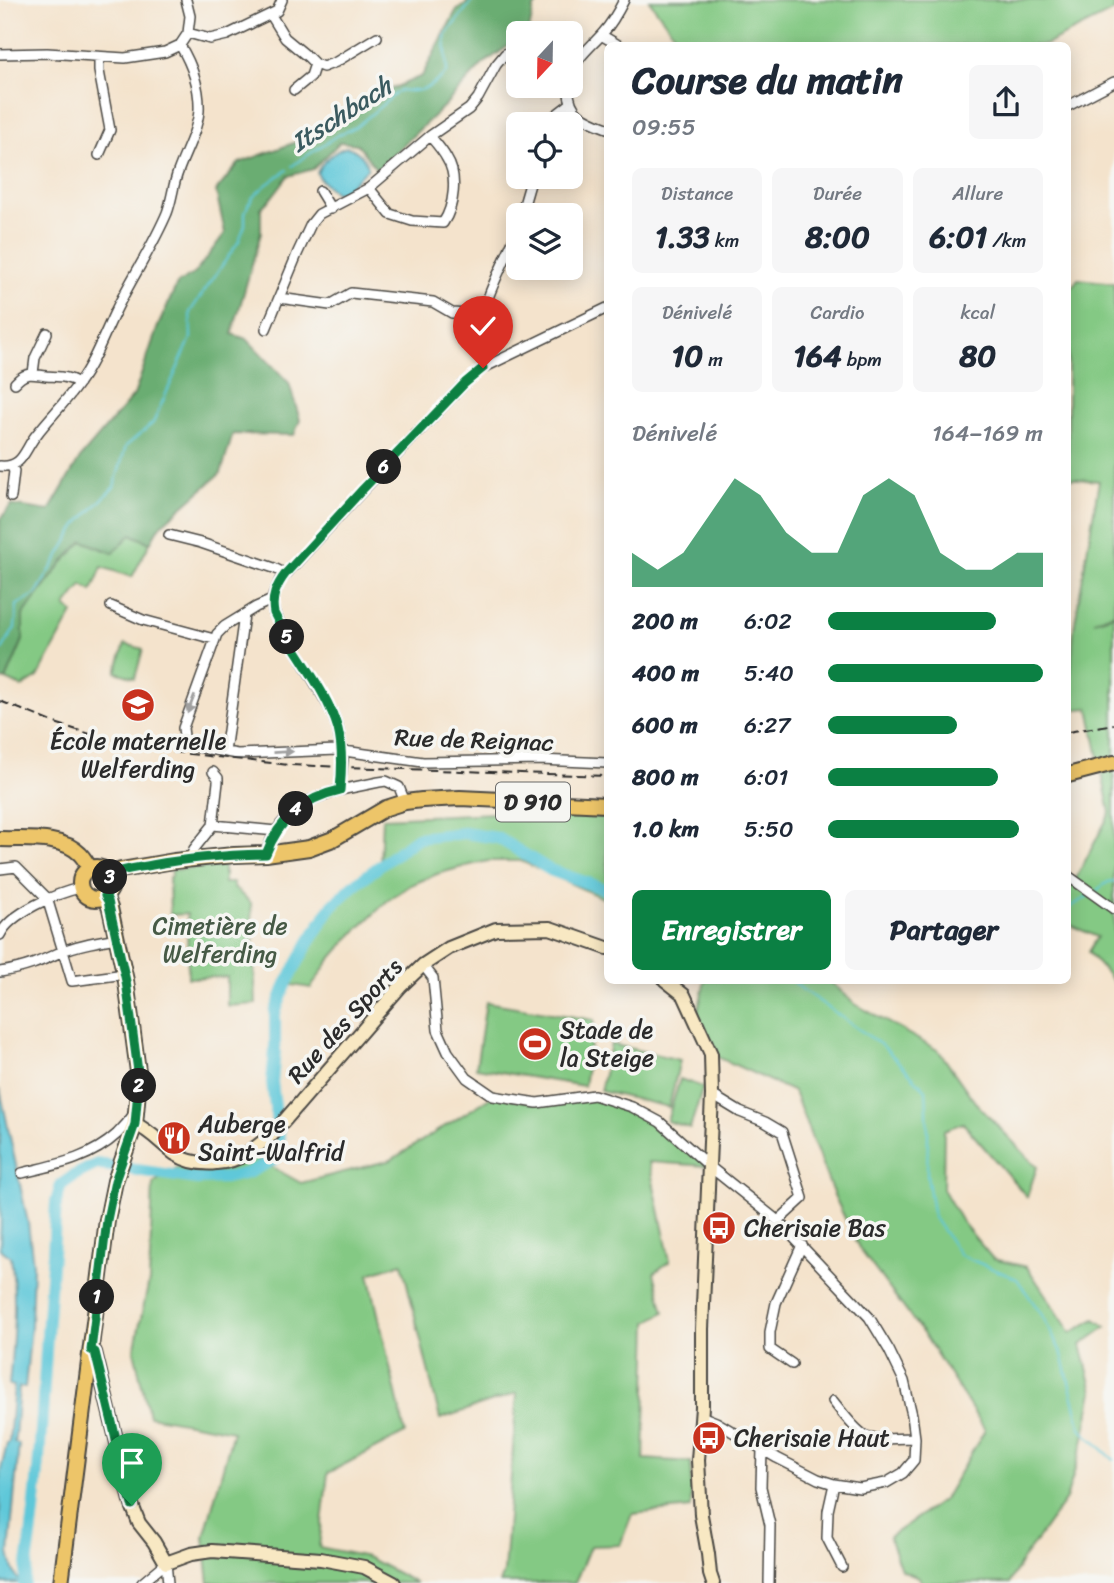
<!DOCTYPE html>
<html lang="fr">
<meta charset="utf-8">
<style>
:root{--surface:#fff;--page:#f6f6f7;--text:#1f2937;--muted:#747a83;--accent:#0b8043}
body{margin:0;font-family:Sriracha,sans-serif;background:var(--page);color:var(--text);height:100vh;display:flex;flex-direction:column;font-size:26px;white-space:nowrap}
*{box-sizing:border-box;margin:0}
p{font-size:23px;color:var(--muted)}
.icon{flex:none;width:38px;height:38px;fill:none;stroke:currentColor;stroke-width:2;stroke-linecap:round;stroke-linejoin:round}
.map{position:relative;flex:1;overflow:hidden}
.side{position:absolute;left:604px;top:42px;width:467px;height:942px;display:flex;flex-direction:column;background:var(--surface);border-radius:10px;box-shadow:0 4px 18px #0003}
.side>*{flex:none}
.needle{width:46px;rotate:202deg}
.controls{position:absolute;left:506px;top:21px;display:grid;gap:14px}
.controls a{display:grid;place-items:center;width:77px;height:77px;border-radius:10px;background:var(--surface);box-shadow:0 4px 18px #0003;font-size:35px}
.pin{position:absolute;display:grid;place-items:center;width:60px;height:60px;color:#fff;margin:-72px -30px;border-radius:50% 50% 50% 0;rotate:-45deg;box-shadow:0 0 7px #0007}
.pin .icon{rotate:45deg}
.km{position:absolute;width:35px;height:35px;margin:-18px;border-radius:50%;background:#222;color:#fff;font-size:19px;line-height:35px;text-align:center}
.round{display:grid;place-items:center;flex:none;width:74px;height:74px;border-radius:10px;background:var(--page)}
.summary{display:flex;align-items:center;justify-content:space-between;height:119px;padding:0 28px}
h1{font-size:38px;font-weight:700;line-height:52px}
.stats{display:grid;grid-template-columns:repeat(3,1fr);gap:10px;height:119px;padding:7px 28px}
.stats div{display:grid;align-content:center;border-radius:10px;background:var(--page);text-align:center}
.stats b{font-size:30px;font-weight:700}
.stats small{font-size:19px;font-weight:400}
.stats p{font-size:19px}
.chart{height:196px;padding:14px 28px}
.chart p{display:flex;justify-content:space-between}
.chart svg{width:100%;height:126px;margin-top:7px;fill:var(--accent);opacity:.7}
.button{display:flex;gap:14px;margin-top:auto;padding:14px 28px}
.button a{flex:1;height:80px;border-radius:10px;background:var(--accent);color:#fff;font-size:28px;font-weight:700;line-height:80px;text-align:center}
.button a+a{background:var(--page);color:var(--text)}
ul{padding:0 28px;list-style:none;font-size:23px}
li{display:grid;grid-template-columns:112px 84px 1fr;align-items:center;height:52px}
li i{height:18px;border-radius:9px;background:var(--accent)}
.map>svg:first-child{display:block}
.green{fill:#84c984;stroke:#587a58;stroke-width:2}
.forest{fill:#6bad72;stroke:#4b6c4e;stroke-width:2}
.water{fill:#5ec8d9;stroke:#447a82;stroke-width:2}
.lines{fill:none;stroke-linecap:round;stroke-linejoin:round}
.stream{stroke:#5ec8d9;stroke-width:2}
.river{stroke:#5ec8d9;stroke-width:12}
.street-casing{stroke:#494743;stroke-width:12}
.secondary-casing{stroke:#494743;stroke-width:16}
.primary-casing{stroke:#494743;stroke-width:18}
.street{stroke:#fff;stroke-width:9}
.secondary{stroke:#f8e8c3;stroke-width:12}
.primary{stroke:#edc569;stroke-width:14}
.rail{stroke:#2b2b2b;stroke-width:2;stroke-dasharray:10 5;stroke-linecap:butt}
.street-bridge-casing{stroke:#494743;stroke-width:12;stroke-linecap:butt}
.street-bridge{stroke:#fff;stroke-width:9}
.oneway{fill:#a0a0a0}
.route-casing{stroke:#fff;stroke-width:14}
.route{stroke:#0b8043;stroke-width:9}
.labels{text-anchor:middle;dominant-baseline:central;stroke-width:7;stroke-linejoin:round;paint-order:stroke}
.shield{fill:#f6f6f2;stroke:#686867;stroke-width:2}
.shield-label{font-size:23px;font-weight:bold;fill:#2b2b2b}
.street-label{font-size:24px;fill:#2b2b2b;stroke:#f6f6f2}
.poi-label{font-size:24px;fill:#2b2b2b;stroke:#f6f6f2;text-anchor:start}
.park-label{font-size:24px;fill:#465a46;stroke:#f6f6f2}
.water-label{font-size:26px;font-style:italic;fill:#3a5a5f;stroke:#f6f6f2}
</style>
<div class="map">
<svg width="1114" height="1583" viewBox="0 0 1114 1583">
<rect width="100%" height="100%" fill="#f6f6f2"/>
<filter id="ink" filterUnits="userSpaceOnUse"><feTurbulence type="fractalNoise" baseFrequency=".0143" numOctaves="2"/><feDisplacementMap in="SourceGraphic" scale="14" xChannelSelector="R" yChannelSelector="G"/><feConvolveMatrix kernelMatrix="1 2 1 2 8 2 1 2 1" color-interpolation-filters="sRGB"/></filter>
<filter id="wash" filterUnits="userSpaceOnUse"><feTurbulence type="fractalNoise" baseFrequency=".00686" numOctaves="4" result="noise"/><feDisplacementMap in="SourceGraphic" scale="28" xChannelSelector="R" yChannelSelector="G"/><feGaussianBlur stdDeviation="1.57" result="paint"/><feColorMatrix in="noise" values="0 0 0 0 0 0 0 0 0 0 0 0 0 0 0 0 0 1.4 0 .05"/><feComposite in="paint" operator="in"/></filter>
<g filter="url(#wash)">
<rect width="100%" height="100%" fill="#f4e3cc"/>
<!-- green -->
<path class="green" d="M 649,0 L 1114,0 L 1114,11 L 1045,45 L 683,46 Z
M 1078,279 L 1114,283 L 1114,613 L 1094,621 L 1114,615 L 1114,982 L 1088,952 L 1097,937 L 1068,924 L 1068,888 L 1071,888 L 1110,813 L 1089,708 L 1068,710 L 1074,628 L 1099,481 L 1068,478 L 1068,292 Z
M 131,534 L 150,543 L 132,577 L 102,567 L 92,591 L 82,585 L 66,606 L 73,613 L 38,677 L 22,687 L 6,680 L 23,640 L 23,615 L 63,562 L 83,541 L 113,553 Z
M 125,644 L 143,649 L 135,678 L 116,672 Z
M 562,810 L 607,814 L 607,900 L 521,861 L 488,861 L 466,866 L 437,874 L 411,885 L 387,901 L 347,940 L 328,962 L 311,988 L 286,984 C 300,958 313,931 331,908 C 344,891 363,878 380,864 L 382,818 Z
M 224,866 L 224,883 L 233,883 L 234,888 L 251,903 L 256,1004 L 227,1006 L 227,977 L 188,978 L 187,914 L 170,915 L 169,877 L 171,877 L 172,870 Z
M 705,980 L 829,980 L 855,1004 L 939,1051 L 975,1102 L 1037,1167 L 1027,1197 L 963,1123 L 944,1130 L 943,1189 L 962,1222 L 993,1259 L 1027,1267 L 1071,1333 L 1095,1319 L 1106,1327 L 1081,1345 L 1093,1391 L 1083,1443 L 1066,1499 L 1020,1563 L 1010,1583 L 922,1583 L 919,1577 L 901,1570 L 889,1537 L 944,1499 L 985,1430 L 927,1339 L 859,1248 L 833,1193 L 794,1092 L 711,1054 L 696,1020 Z
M 486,1002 L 594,1020 L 584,1086 L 476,1068 Z
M 611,1044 L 680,1060 L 669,1107 L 600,1091 Z
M 680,1079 L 703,1087 L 690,1128 L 667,1121 Z
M 594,1095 L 660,1122 L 709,1166 L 649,1162 L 670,1261 L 654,1273 L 664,1312 L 648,1322 L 644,1459 L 691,1462 L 691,1508 L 632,1514 L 620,1545 L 590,1546 L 575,1583 L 500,1583 L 504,1572 L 517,1393 L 440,1419 L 402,1263 L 369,1274 L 405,1433 L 328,1473 L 319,1547 L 367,1557 L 416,1583 L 209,1583 L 204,1537 L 233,1431 L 149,1416 L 134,1351 L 149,1281 L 153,1183 L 189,1160 L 197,1162 L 247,1153 L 301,1183 L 391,1160 L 493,1096 L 537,1103 Z"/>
<!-- forest -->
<path class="forest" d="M 468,0 L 540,0 L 534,8 L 529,31 L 526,33 L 518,33 L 518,39 L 483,64 L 444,106 L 377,170 L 357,144 L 340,142 L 313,169 L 288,176 L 271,198 L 261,208 L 261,233 L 232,334 L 247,339 L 289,383 L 300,420 L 294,435 L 233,434 L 221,473 L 159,527 L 150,543 L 131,534 L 113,553 L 83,541 L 63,562 L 23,615 L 23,640 L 6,680 L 0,679 L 0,520 L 11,505 L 49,511 L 80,458 L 134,395 L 158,326 L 177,284 L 195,273 L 225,233 L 216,191 L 239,163 L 307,138 L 356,104 L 422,76 L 456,11 L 467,3 Z"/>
<!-- water -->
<path class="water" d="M 347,147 C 356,149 367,159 368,168 L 343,192 L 335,193 L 321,180 L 317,173 C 321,163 336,149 347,147 Z
M 0,1089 L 28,1223 L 33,1264 L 31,1327 L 25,1387 L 19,1387 L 15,1436 L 14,1443 L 19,1444 L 9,1553 L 13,1570 L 20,1583 L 0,1583 L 0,1473 L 7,1443 L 9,1442 L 14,1386 L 9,1385 C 13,1342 17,1300 11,1257 L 0,1249 C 0,1235 2,1220 0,1206 Z"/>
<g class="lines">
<!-- stream -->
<path class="stream" d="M 292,166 L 336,136 L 356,127 L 400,90 C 422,94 432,87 447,72 L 445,36 L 473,0
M 0,653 L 15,628 L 17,605 L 36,594 L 77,525 L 114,487 L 126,446 L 153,423 L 191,338 L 190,312 L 239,241 L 245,225 L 245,213 L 248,205 L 253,197 L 266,185 L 287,170
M 1097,890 L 1108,882 L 1114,881
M 1068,906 L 1071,907 L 1089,895
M 792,980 L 799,987 L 884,1047 L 926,1090 L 928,1134 L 927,1175 L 934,1218 L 960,1255 L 1017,1279 L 1042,1315 L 1062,1354 L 1081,1429 L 1114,1460"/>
<!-- river -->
<path class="river" d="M 24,1583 C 43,1474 43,1363 53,1254 L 56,1202 L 61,1185 L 75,1175 L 97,1164 L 197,1179 L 226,1178 L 248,1173 L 273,1160 L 274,1148 L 279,1139 L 272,1082 L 275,1050 L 275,1013 L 286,984 L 309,942 L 331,907 L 354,885 L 417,838 L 464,833 L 498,838 L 550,870 L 607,890"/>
</g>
</g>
<g filter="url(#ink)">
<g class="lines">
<!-- street casing -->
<g class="street-casing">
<path id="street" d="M 271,15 L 285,38 L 308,57 L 315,64 L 311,76 L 294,90
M 188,33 L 210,39 L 227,35 L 277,11 L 282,0
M 601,35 L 620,46
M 0,54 L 47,53 L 125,58 L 165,52 L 180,45 L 188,33 L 190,16 L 186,0
M 315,64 L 323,67 L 336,62 L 377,37
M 570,78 C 575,58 590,48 603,33 C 612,23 618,12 624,0
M 569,86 C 567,113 585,120 607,128
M 1068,106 L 1114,82
M 549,124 L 557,114 L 570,104
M 99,155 L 110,130 L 99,71 L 99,57
M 369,188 L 390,214 L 412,221 L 443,223 C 454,207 458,176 447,159 C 443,151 436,143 430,136
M 320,191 L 331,209
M 521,215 L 532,177
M 279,298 L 330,305 L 351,293 L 433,302 L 452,313 L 482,315
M 266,329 L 298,252 L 311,224 L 319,214 L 369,188 L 430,136 L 469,109 L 478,98 L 496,65 L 505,54 L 518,46
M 483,368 C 483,353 480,327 483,313 C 491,283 509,256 518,226
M 33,373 L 35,358 L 47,333
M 15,383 C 26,371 31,374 46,376 C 61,377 66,376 79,383
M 0,466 C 24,468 24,449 37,434 C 50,417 66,402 78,384 C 95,361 104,334 117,308 C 133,276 153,246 167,213 C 172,200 173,185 178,172 C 185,152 197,132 199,111 C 200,88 192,65 180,45
M 11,497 L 14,471 L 11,466
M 169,535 L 201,543 L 274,568 L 286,574
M 272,600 L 256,607 L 225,626 L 217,634 L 183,728 L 184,736 L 186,741 L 192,746 L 237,754 L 337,750 L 423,762 L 540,760 L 607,763
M 111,606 L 143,620 L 214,639
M 225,752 L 244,615
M 343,759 L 338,728 L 331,710 L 274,613 L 272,600 L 274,594 L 280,580 L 286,574 L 364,489 L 465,383 L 483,368 L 607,308
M 213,825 L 276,831
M 266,854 L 272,838 L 281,824 L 292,812 L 306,802 L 335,791 L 379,782 L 386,781 L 399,787 L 405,802
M 190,860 L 194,849 L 213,825 L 218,782 L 218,778 L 213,772
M 0,869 L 16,867 L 47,898 L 72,981 L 125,974
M 1068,876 L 1114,909
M 0,935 C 10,913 57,893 80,888
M 423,965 L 433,978 L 438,1030 L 448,1052 L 467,1078 L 493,1096 L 537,1103 L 594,1095 L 632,1107 L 660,1122 L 709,1166 L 778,1221 L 869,1317 L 889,1350 L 904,1381 L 912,1415 L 915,1438 L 914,1460 L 903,1473 L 886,1483 L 860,1488 L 834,1484 L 818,1479 L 777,1458 L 716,1422 L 701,1416
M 0,972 C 26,968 39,962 63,951 C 79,944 99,941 117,938
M 712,1095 L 740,1112 L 765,1122 L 782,1132 L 803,1198 L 778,1221
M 22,1173 C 56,1165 90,1159 117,1134 C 123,1128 129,1121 134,1114
M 792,1364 L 770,1349 L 770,1332 L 776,1303 L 802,1245
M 833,1401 C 841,1411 853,1428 864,1435 C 876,1441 902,1438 915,1438
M 762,1449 L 761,1487 L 770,1525 L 769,1583
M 834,1484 L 828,1511 L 827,1538 L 842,1567
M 142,1583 L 166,1563 L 168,1583"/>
</g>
<!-- secondary casing -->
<g class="secondary-casing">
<path id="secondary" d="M 665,980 L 684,995 L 711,1054 L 712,1095 L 702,1329 L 702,1407 L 698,1460 L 701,1515 L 708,1554 L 710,1574 L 713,1583
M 135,1124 C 151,1131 161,1144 175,1154 C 197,1168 228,1166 249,1152 C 257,1147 264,1140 272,1135 L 400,987 L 423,965 L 449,948 L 496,929 L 550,928 L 607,948
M 91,1350 L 95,1352 L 132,1505 L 139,1523 L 154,1542 L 166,1563 L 191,1554 L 212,1551 L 321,1559 L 364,1567 L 394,1583"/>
</g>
<!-- primary casing -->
<g class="primary-casing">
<path id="primary" d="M 1068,775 L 1114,763
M 0,839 C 25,840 62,835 80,854 C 84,858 87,864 90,868
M80 883a16 16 0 1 1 32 0a16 16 0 1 1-32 0Z
M 109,875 L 121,870 L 174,861 L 234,855 L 266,854 L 309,848 L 333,839 L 386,808 L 405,802 L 422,800 L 460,798 L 607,805
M 61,1583 L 107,1220 L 115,1181 L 135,1124 L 139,1079 L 126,981 L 110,908 L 105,896"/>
</g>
<!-- street -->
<use href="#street" class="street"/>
<!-- secondary -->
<use href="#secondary" class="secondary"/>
<!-- primary -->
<use href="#primary" class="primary"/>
<!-- rail -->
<path class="rail" d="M 0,701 L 55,723 L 96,736 L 172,752 L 289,765 L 607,776
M 1068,732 L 1114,724"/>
<!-- street-bridge casing -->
<g class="street-bridge-casing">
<path id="street-bridge" d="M 341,777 L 343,759"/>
</g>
<!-- street-bridge -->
<use href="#street-bridge" class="street-bridge"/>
</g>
<!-- one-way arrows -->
<defs><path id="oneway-solid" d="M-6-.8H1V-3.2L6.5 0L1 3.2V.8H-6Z" transform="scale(1.75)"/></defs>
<g class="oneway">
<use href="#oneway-solid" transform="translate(191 704) rotate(111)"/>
<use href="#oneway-solid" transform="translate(283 752) rotate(-3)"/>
</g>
</g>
<g class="lines" filter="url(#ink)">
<!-- route casing -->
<g class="route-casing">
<path id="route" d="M 132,1505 L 95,1352 L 91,1350 L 107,1220 L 115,1181 L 135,1124 L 139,1079 L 126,981 L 108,901 L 105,896 C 112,890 112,884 109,875 C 123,869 137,868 152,865 C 189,858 228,855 266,854 C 279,819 303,798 340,790 C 342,770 343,749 338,729 C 327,690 292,650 274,613 C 271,598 276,586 286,573 L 363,489 L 465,383 L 483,368"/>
</g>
<!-- route -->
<use href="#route" class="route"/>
</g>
<!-- icons -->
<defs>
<g id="school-disc" transform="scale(1.75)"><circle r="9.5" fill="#c8321e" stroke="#f6f6f2"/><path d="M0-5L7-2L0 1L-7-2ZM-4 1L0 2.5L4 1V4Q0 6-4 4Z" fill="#fff"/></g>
<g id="stadium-disc" transform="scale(1.75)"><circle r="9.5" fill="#c8321e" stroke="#f6f6f2"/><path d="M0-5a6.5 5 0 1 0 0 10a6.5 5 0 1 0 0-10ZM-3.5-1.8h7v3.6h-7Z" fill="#fff"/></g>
<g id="restaurant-disc" transform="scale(1.75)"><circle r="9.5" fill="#c8321e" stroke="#f6f6f2"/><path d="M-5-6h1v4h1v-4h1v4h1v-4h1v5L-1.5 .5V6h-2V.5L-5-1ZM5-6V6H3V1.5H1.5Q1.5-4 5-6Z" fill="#fff"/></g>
<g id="bus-disc" transform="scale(1.75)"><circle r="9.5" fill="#c8321e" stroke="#f6f6f2"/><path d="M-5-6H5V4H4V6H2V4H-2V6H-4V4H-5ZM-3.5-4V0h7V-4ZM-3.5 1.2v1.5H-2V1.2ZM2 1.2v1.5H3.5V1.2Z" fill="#fff"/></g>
</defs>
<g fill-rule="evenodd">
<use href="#school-disc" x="138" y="705"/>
<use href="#stadium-disc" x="535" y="1044"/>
<use href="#restaurant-disc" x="174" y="1138"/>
<use href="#bus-disc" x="719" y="1228"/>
<use href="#bus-disc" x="709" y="1438"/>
</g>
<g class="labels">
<!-- shield labels -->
<rect class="shield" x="496" y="782.5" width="74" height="39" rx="5"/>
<g class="shield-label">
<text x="533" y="802">D 910</text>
</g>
<!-- street labels -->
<g class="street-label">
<text transform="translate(474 740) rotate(2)">Rue de Reignac</text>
<text transform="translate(345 1021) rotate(-48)">Rue des Sports</text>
</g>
<!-- poi labels -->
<g class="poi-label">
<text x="138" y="741" text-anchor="middle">École maternelle<tspan x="138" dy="28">Welferding</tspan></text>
<text x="560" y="1030">Stade de<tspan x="560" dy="28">la Steige</tspan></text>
<text x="198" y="1124">Auberge<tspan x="198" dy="28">Saint-Walfrid</tspan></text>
<text x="744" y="1228">Cherisaie Bas</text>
<text x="734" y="1438">Cherisaie Haut</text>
</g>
<!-- park labels -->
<g class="park-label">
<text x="220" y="926">Cimetière de<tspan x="220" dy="28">Welferding</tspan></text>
</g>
<!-- water labels -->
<g class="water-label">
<text transform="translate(341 114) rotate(-33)">Itschbach</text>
</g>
</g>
</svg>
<div class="controls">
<a><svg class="needle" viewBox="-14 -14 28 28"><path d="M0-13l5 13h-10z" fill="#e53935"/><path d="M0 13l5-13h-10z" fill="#747a83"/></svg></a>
<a><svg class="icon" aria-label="locate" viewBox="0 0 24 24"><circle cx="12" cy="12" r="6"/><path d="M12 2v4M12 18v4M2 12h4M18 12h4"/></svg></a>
<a><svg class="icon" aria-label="layers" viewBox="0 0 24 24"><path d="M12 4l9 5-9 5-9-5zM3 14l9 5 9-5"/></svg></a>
</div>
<div class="pin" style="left:132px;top:1505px;background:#1e9e55"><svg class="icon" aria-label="arrive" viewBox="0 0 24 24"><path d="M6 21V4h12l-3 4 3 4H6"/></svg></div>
<div class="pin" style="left:483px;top:368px;background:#d93025"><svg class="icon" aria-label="check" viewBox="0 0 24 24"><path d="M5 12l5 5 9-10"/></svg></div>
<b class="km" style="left:97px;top:1297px">1</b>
<b class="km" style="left:139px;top:1086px">2</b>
<b class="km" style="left:110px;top:877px">3</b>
<b class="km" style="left:296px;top:809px">4</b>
<b class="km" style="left:287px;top:637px">5</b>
<b class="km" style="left:384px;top:467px">6</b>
<section class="side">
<div class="summary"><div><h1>Course du matin</h1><p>09:55</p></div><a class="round"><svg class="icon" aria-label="share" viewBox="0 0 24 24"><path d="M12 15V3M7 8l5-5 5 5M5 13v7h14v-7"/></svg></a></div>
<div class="stats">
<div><p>Distance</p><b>1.33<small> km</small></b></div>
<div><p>Durée</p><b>8:00</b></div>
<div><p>Allure</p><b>6:01<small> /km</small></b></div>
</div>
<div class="stats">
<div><p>Dénivelé</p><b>10<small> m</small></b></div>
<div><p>Cardio</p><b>164<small> bpm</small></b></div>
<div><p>kcal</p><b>80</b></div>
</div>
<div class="chart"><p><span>Dénivelé</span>164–169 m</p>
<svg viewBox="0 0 160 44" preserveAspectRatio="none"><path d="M0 44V32L10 38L20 32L30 19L40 6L50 12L60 25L70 32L80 32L90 12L100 6L110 12L120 32L130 38L140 38L150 32L160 32V44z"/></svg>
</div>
<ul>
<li><b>200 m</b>6:02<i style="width:78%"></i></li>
<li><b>400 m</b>5:40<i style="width:100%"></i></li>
<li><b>600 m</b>6:27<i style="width:60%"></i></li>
<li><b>800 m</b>6:01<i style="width:79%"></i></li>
<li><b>1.0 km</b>5:50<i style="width:89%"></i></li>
</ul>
<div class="button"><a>Enregistrer</a><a>Partager</a></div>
</section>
</div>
